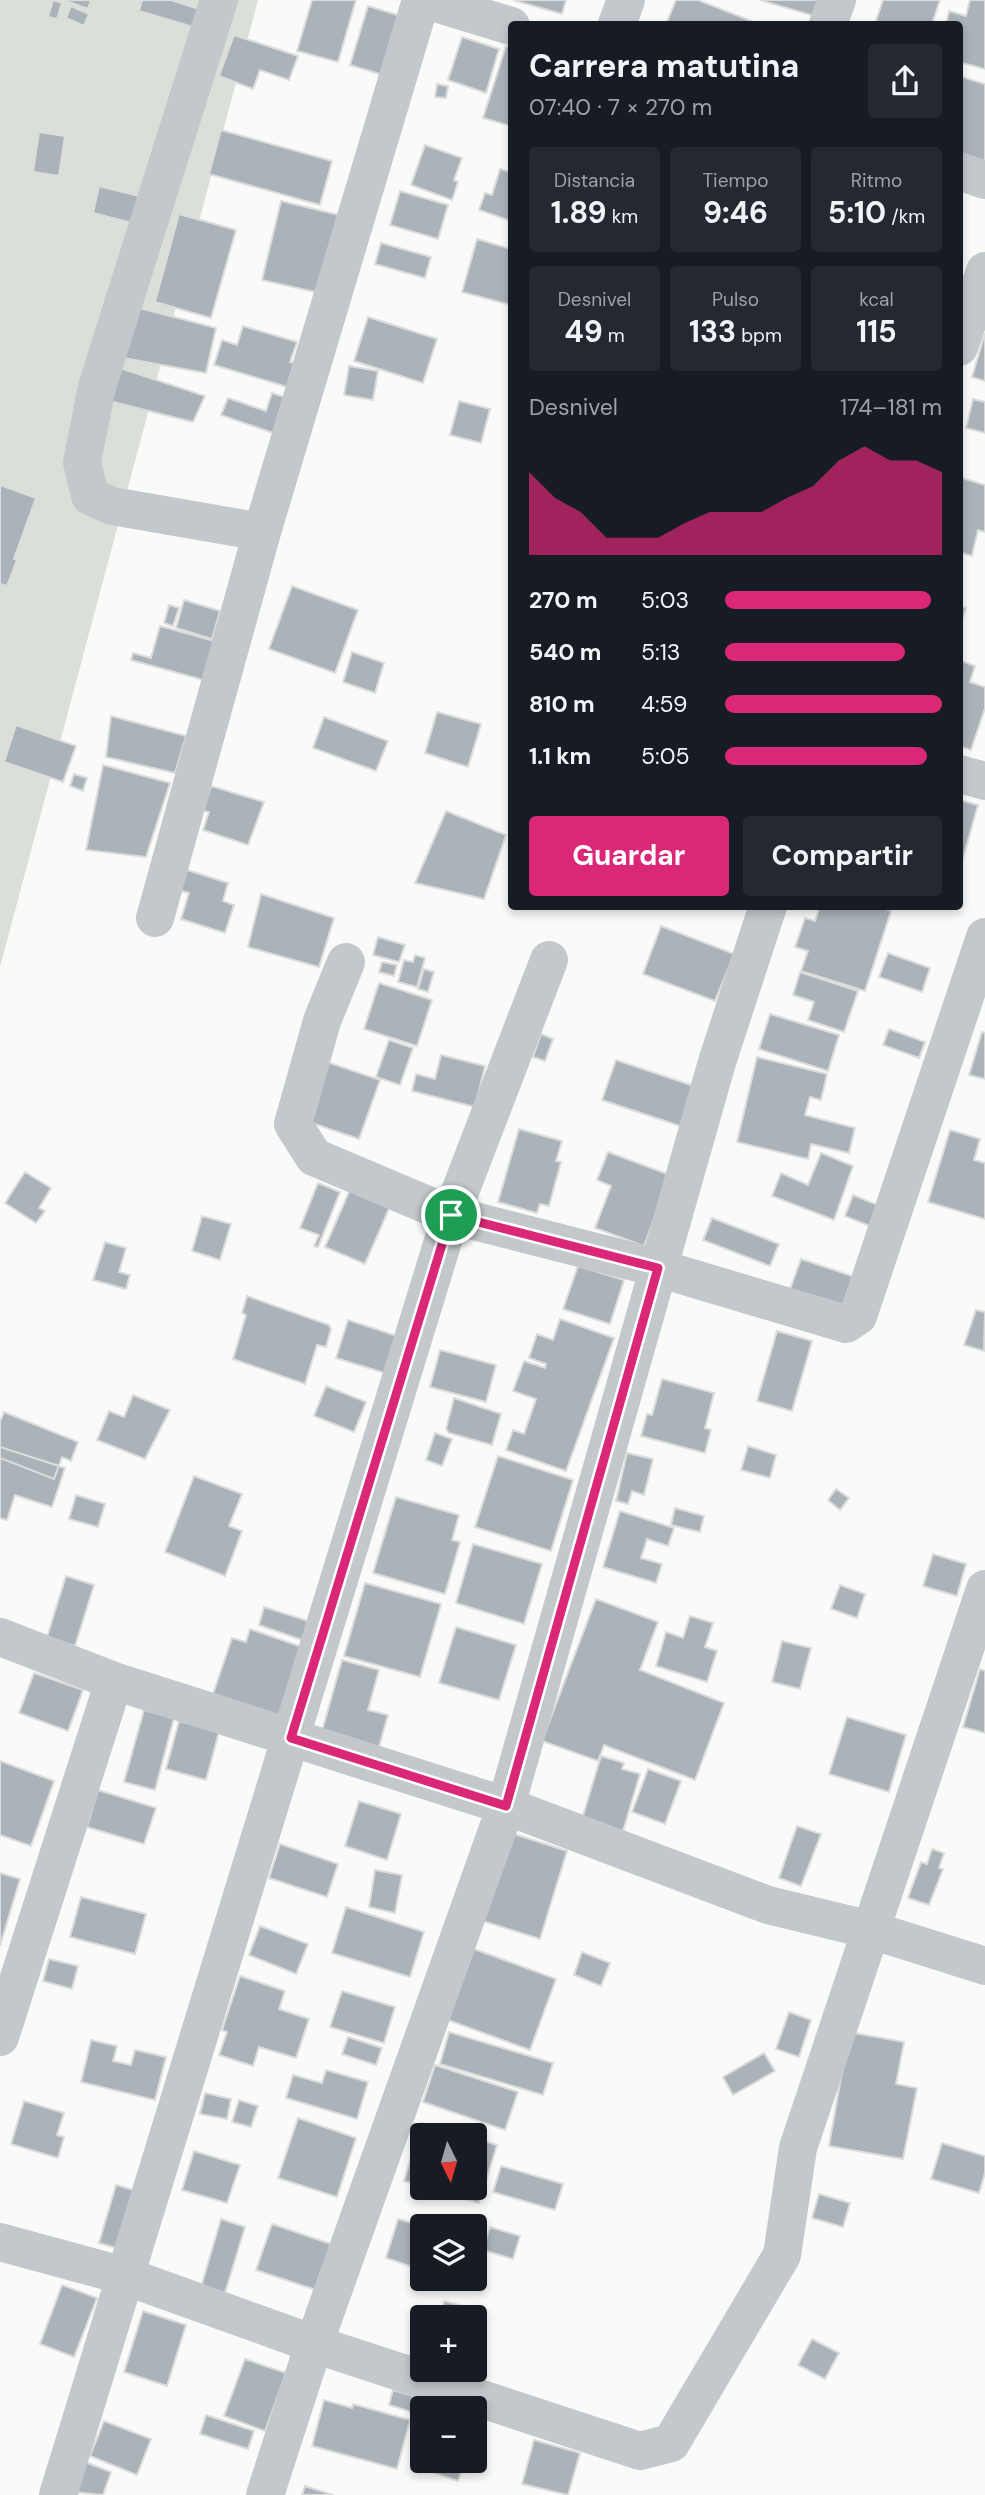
<!DOCTYPE html>
<html lang="es">
<meta charset="utf-8">
<style>
:root{--surface:#171b24;--page:#242831;--text:#f1f3f6;--muted:#9ea1a6;--accent:#db2777}
body{margin:0;font-family:"DM Sans",sans-serif;background:var(--page);color:var(--text);height:100vh;display:flex;flex-direction:column;font-size:26px;white-space:nowrap}
*{box-sizing:border-box;margin:0}
p{font-size:23px;color:var(--muted)}
.icon{flex:none;width:38px;height:38px;fill:none;stroke:currentColor;stroke-width:2;stroke-linecap:round;stroke-linejoin:round}
.map{position:relative;flex:1;overflow:hidden}
.panel{position:absolute;left:508px;top:21px;width:455px;height:889px;display:flex;flex-direction:column;background:var(--surface);border-radius:7px;box-shadow:0 4px 10px #0003}
.panel>*{flex:none}
.needle{width:46px;rotate:175deg}
.buttons{position:absolute;left:410px;top:2123px;display:grid;gap:14px}
.buttons a{display:grid;place-items:center;width:77px;height:77px;border-radius:7px;background:var(--surface);box-shadow:0 4px 10px #0003;font-size:35px}
.pin{position:absolute;display:grid;place-items:center;width:60px;height:60px;color:#fff;margin:-30px;border:4px solid #fff;border-radius:50%;box-shadow:0 2px 7px #0007}
.round{display:grid;place-items:center;flex:none;width:74px;height:74px;border-radius:7px;background:var(--page)}
.overview{display:flex;align-items:center;justify-content:space-between;height:119px;padding:0 21px}
h1{font-size:32px;font-weight:700;line-height:52px}
.metrics{display:grid;grid-template-columns:repeat(3,1fr);gap:10px;height:119px;padding:7px 21px}
.metrics div{display:grid;align-content:center;border-radius:7px;background:var(--page);text-align:center}
.metrics b{font-size:30px;font-weight:700}
.metrics small{font-size:19px;font-weight:400}
.metrics p{font-size:19px}
.chart{height:196px;padding:14px 21px}
.chart p{display:flex;justify-content:space-between}
.chart svg{width:100%;height:126px;margin-top:7px;fill:var(--accent);opacity:.7}
.action{display:flex;gap:14px;margin-top:auto;padding:14px 21px}
.action a{flex:1;height:80px;border-radius:7px;background:var(--accent);color:#fff;font-size:28px;font-weight:700;line-height:80px;text-align:center}
.action a+a{background:var(--page);color:var(--text)}
ul{padding:0 21px;list-style:none;font-size:23px}
li{display:grid;grid-template-columns:112px 84px 1fr;align-items:center;height:52px}
li i{height:18px;border-radius:9px;background:var(--accent)}
.map>svg:first-child{display:block}
.green{fill:#dadfd7}
.building{fill:#aab3b9;stroke:#dcdcda;stroke-width:2}
.lines{fill:none;stroke-linecap:round;stroke-linejoin:round}
.minor{stroke:#c3c8cc;stroke-width:38}
.route-casing{stroke:#fff;stroke-width:14}
.route{stroke:#db2777;stroke-width:9}
</style>
<div class="map">
<svg width="985" height="2495" viewBox="0 0 985 2495">
<rect width="100%" height="100%" fill="#fafaf8"/>
<!-- green -->
<path class="green" d="M 0,0 L 258,0 L 0,967 Z"/>
<!-- building -->
<path class="building" d="M 53,0 L 62,3 L 57,19 L 48,17 Z
M 63,0 L 91,0 L 88,9 Z
M 142,0 L 171,0 L 199,9 L 193,27 L 139,11 Z
M 312,0 L 356,0 L 338,62 L 297,51 Z
M 513,0 L 566,0 L 562,14 Z
M 676,0 L 698,0 L 759,24 L 666,24 Z
M 760,0 L 827,0 L 821,18 Z
M 883,0 L 940,0 L 932,24 L 875,24 Z
M 970,0 L 985,0 L 985,69 L 959,62 L 959,24 L 946,24 L 949,11 L 966,16 Z
M 71,6 L 89,14 L 84,26 L 66,18 Z
M 368,6 L 404,17 L 386,76 L 350,65 Z
M 234,35 L 298,56 L 289,80 L 260,70 L 253,89 L 219,76 Z
M 462,37 L 499,49 L 486,93 L 448,80 Z
M 506,46 L 511,48 L 511,126 L 483,118 Z
M 959,76 L 985,84 L 985,163 L 959,157 Z
M 437,84 L 448,86 L 446,98 L 435,97 Z
M 221,130 L 332,161 L 320,205 L 209,174 Z
M 39,132 L 65,136 L 59,176 L 33,172 Z
M 425,145 L 462,158 L 454,180 L 458,182 L 452,200 L 411,185 Z
M 500,169 L 511,172 L 511,221 L 479,210 L 485,193 L 492,195 Z
M 99,186 L 147,198 L 140,225 L 93,213 Z
M 400,191 L 448,205 L 438,239 L 390,225 Z
M 281,201 L 343,216 L 324,294 L 262,280 Z
M 179,214 L 236,230 L 211,318 L 155,302 Z
M 477,239 L 511,249 L 511,305 L 462,292 Z
M 381,243 L 431,257 L 425,278 L 375,264 Z
M 136,307 L 216,328 L 206,373 L 123,358 Z
M 368,317 L 437,339 L 423,383 L 354,361 Z
M 243,326 L 297,342 L 290,362 L 299,364 L 291,388 L 214,365 L 222,340 L 237,345 Z
M 985,333 L 985,381 L 972,377 Z
M 349,366 L 378,371 L 373,400 L 344,395 Z
M 120,368 L 205,396 L 193,422 L 109,401 Z
M 272,393 L 290,399 L 279,435 L 221,415 L 228,398 L 266,411 Z
M 973,399 L 985,402 L 985,433 L 966,428 Z
M 459,401 L 490,409 L 481,443 L 450,435 Z
M 959,477 L 985,485 L 985,532 L 978,530 L 972,556 L 959,552 Z
M 0,485 L 36,498 L 14,559 L 17,560 L 7,586 L 0,584 Z
M 292,586 L 358,610 L 335,673 L 269,649 Z
M 184,600 L 220,611 L 212,639 L 176,628 Z
M 169,605 L 179,608 L 173,626 L 164,623 Z
M 959,606 L 966,608 L 959,629 Z
M 160,626 L 218,642 L 207,681 L 131,660 L 133,653 L 151,658 Z
M 352,652 L 384,663 L 375,693 L 343,682 Z
M 959,660 L 975,666 L 970,682 L 985,687 L 985,708 L 971,750 L 959,746 Z
M 437,712 L 481,724 L 468,767 L 425,753 Z
M 111,716 L 186,736 L 175,773 L 106,757 Z
M 324,717 L 388,741 L 376,771 L 313,748 Z
M 16,725 L 76,746 L 63,782 L 4,762 Z
M 103,765 L 170,783 L 146,857 L 86,850 Z
M 74,774 L 87,778 L 83,791 L 70,786 Z
M 211,786 L 264,802 L 248,845 L 203,830 L 209,812 L 203,811 Z
M 959,800 L 978,805 L 959,872 Z
M 446,811 L 506,835 L 484,899 L 415,883 Z
M 184,869 L 228,883 L 223,901 L 234,905 L 225,933 L 181,919 L 189,893 L 177,890 Z
M 261,894 L 334,918 L 319,967 L 248,947 Z
M 820,906 L 878,906 L 891,911 L 865,991 L 801,971 L 808,951 L 795,947 L 805,918 L 815,921 Z
M 661,926 L 734,954 L 715,1001 L 643,974 Z
M 378,937 L 405,945 L 399,962 L 373,955 Z
M 888,953 L 930,968 L 922,992 L 879,977 Z
M 415,955 L 425,958 L 417,987 L 398,982 L 404,960 L 413,962 Z
M 382,962 L 397,965 L 394,976 L 379,972 Z
M 424,969 L 434,972 L 428,992 L 418,989 Z
M 800,972 L 858,991 L 844,1032 L 808,1020 L 814,1002 L 793,995 Z
M 379,983 L 432,1000 L 417,1046 L 364,1029 Z
M 770,1014 L 839,1035 L 828,1071 L 759,1049 Z
M 889,1029 L 925,1042 L 919,1058 L 883,1045 Z
M 982,1032 L 985,1033 L 985,1079 L 969,1075 Z
M 541,1034 L 553,1039 L 545,1061 L 533,1057 Z
M 389,1040 L 413,1048 L 400,1085 L 376,1077 Z
M 441,1055 L 485,1066 L 475,1107 L 412,1091 L 416,1074 L 435,1079 Z
M 757,1057 L 827,1074 L 821,1100 L 810,1097 L 805,1115 L 855,1128 L 849,1153 L 811,1144 L 808,1159 L 737,1142 Z
M 616,1060 L 697,1087 L 683,1127 L 602,1100 Z
M 327,1062 L 380,1080 L 359,1139 L 306,1121 Z
M 519,1129 L 562,1141 L 556,1161 L 561,1162 L 549,1206 L 540,1204 L 537,1213 L 498,1202 Z
M 950,1130 L 980,1139 L 974,1160 L 985,1163 L 985,1219 L 928,1202 Z
M 608,1152 L 670,1175 L 644,1246 L 595,1228 L 611,1186 L 597,1180 Z
M 821,1153 L 853,1166 L 834,1220 L 772,1196 L 781,1173 L 808,1185 Z
M 25,1172 L 51,1188 L 39,1208 L 45,1211 L 36,1223 L 5,1203 Z
M 318,1183 L 340,1192 L 318,1247 L 314,1246 L 319,1235 L 300,1228 Z
M 352,1185 L 392,1202 L 365,1264 L 325,1247 Z
M 853,1195 L 880,1206 L 872,1227 L 845,1216 Z
M 202,1216 L 231,1224 L 220,1260 L 192,1251 Z
M 712,1218 L 779,1244 L 770,1266 L 703,1240 Z
M 105,1242 L 126,1248 L 119,1272 L 130,1275 L 126,1289 L 93,1280 Z
M 801,1259 L 861,1279 L 847,1317 L 788,1295 Z
M 578,1266 L 624,1280 L 610,1324 L 563,1309 Z
M 247,1296 L 329,1325 L 331,1329 L 326,1347 L 317,1345 L 305,1384 L 233,1359 L 246,1315 L 242,1313 Z
M 976,1310 L 985,1312 L 984,1351 L 964,1345 Z
M 560,1319 L 614,1338 L 566,1471 L 506,1450 L 513,1430 L 524,1434 L 536,1399 L 513,1391 L 524,1361 L 545,1368 L 546,1364 L 529,1358 L 537,1334 L 553,1340 Z
M 348,1320 L 400,1337 L 388,1374 L 336,1358 Z
M 777,1331 L 812,1341 L 792,1411 L 757,1401 Z
M 440,1350 L 496,1365 L 486,1402 L 430,1387 Z
M 662,1379 L 714,1393 L 705,1428 L 711,1430 L 705,1453 L 641,1436 L 647,1414 L 652,1415 Z
M 326,1386 L 366,1402 L 354,1432 L 314,1416 Z
M 133,1395 L 170,1410 L 145,1459 L 97,1440 L 109,1411 L 124,1417 Z
M 454,1398 L 501,1414 L 492,1445 L 449,1433 L 446,1429 Z
M 4,1412 L 78,1442 L 71,1461 L 62,1457 L 54,1479 L 0,1458 L 0,1422 Z
M 435,1433 L 452,1439 L 442,1466 L 426,1460 Z
M 748,1446 L 776,1455 L 770,1478 L 741,1470 Z
M 0,1447 L 65,1468 L 52,1507 L 15,1495 L 7,1520 L 0,1518 Z
M 627,1453 L 653,1459 L 644,1495 L 632,1491 L 628,1504 L 616,1501 Z
M 498,1456 L 573,1480 L 551,1551 L 475,1527 Z
M 194,1476 L 242,1494 L 229,1526 L 242,1531 L 225,1576 L 165,1552 Z
M 836,1489 L 849,1498 L 840,1510 L 828,1500 Z
M 76,1495 L 105,1504 L 98,1527 L 69,1519 Z
M 396,1497 L 459,1515 L 452,1540 L 460,1542 L 445,1594 L 373,1573 Z
M 675,1508 L 704,1516 L 700,1532 L 671,1525 Z
M 620,1511 L 674,1528 L 668,1546 L 647,1539 L 641,1558 L 662,1564 L 656,1583 L 603,1567 Z
M 473,1544 L 542,1564 L 524,1624 L 456,1603 Z
M 933,1554 L 966,1564 L 957,1596 L 923,1586 Z
M 66,1576 L 94,1585 L 75,1646 L 47,1637 Z
M 365,1583 L 441,1604 L 420,1677 L 344,1656 Z
M 840,1585 L 865,1594 L 857,1618 L 831,1609 Z
M 596,1599 L 658,1622 L 640,1670 L 724,1703 L 695,1780 L 604,1745 L 598,1761 L 542,1741 Z
M 264,1607 L 311,1622 L 305,1641 L 259,1625 Z
M 690,1616 L 713,1623 L 705,1647 L 717,1651 L 707,1682 L 656,1666 L 666,1632 L 683,1638 Z
M 456,1627 L 516,1645 L 499,1700 L 439,1683 Z
M 250,1629 L 305,1648 L 281,1717 L 213,1694 L 232,1638 L 246,1642 Z
M 782,1641 L 811,1648 L 800,1689 L 772,1682 Z
M 342,1660 L 379,1670 L 368,1710 L 388,1715 L 379,1747 L 322,1731 Z
M 980,1669 L 985,1671 L 985,1733 L 963,1727 Z
M 34,1673 L 83,1690 L 68,1731 L 19,1713 Z
M 144,1710 L 174,1718 L 155,1790 L 124,1782 Z
M 847,1717 L 906,1735 L 889,1792 L 829,1774 Z
M 179,1721 L 219,1732 L 206,1780 L 166,1769 Z
M 601,1756 L 624,1763 L 622,1769 L 640,1774 L 623,1831 L 582,1819 Z
M 0,1761 L 54,1781 L 31,1846 L 0,1835 Z
M 648,1769 L 681,1781 L 665,1824 L 632,1812 Z
M 98,1790 L 156,1808 L 144,1844 L 87,1827 Z
M 359,1801 L 401,1814 L 387,1860 L 345,1846 Z
M 797,1826 L 821,1834 L 801,1886 L 779,1878 Z
M 511,1833 L 567,1851 L 540,1939 L 483,1921 Z
M 280,1844 L 338,1864 L 327,1897 L 269,1878 Z
M 932,1849 L 944,1853 L 939,1868 L 943,1869 L 929,1905 L 908,1898 L 921,1862 L 927,1864 Z
M 375,1870 L 402,1875 L 395,1913 L 369,1907 Z
M 0,1873 L 20,1879 L 0,1946 Z
M 81,1897 L 146,1914 L 135,1954 L 70,1937 Z
M 346,1907 L 424,1932 L 410,1977 L 332,1953 Z
M 260,1926 L 308,1944 L 296,1974 L 249,1955 Z
M 474,1949 L 556,1979 L 530,2050 L 448,2020 Z
M 582,1952 L 610,1963 L 601,1986 L 574,1975 Z
M 49,1959 L 78,1966 L 72,1989 L 43,1981 Z
M 240,1976 L 285,1991 L 279,2009 L 309,2019 L 296,2058 L 259,2047 L 253,2066 L 219,2055 L 227,2032 L 222,2030 Z
M 342,1991 L 395,2007 L 384,2043 L 330,2027 Z
M 789,2012 L 811,2020 L 799,2057 L 776,2049 Z
M 449,2032 L 553,2063 L 543,2095 L 440,2064 Z
M 849,2032 L 904,2042 L 896,2084 L 917,2088 L 903,2159 L 829,2146 Z
M 348,2037 L 382,2048 L 376,2065 L 342,2054 Z
M 91,2040 L 117,2046 L 113,2061 L 131,2065 L 135,2050 L 166,2057 L 155,2100 L 81,2082 Z
M 764,2053 L 775,2071 L 733,2095 L 723,2077 Z
M 435,2065 L 518,2092 L 505,2130 L 423,2102 Z
M 326,2070 L 368,2082 L 357,2119 L 286,2098 L 293,2075 L 322,2083 Z
M 205,2093 L 231,2099 L 227,2119 L 200,2114 Z
M 239,2100 L 258,2106 L 251,2127 L 232,2122 Z
M 24,2101 L 64,2113 L 57,2135 L 64,2137 L 58,2158 L 11,2144 Z
M 298,2118 L 356,2138 L 337,2197 L 278,2178 Z
M 421,2123 L 463,2135 L 422,2135 L 422,2186 L 404,2181 Z
M 474,2138 L 497,2145 L 479,2203 L 426,2188 L 474,2188 Z
M 942,2143 L 985,2156 L 985,2173 L 979,2193 L 931,2179 Z
M 194,2151 L 240,2165 L 227,2203 L 182,2190 Z
M 501,2166 L 563,2184 L 555,2210 L 493,2192 Z
M 116,2185 L 137,2191 L 120,2249 L 99,2243 Z
M 819,2194 L 850,2203 L 843,2227 L 812,2218 Z
M 221,2219 L 245,2227 L 225,2293 L 201,2287 Z
M 398,2219 L 422,2226 L 422,2270 L 386,2258 Z
M 272,2224 L 331,2244 L 316,2290 L 256,2270 Z
M 490,2227 L 520,2236 L 513,2259 L 483,2250 Z
M 62,2285 L 97,2298 L 74,2357 L 40,2344 Z
M 444,2301 L 467,2307 L 464,2317 L 440,2317 Z
M 143,2311 L 186,2325 L 167,2386 L 124,2372 Z
M 812,2339 L 839,2353 L 825,2379 L 798,2365 Z
M 245,2359 L 286,2373 L 265,2431 L 224,2416 Z
M 393,2390 L 417,2397 L 412,2412 L 389,2405 Z
M 324,2400 L 352,2408 L 353,2404 L 410,2420 L 397,2469 L 312,2446 Z
M 206,2415 L 254,2431 L 248,2449 L 200,2434 Z
M 104,2421 L 151,2439 L 137,2475 L 90,2456 Z
M 534,2440 L 580,2453 L 568,2495 L 522,2484 Z
M 422,2454 L 422,2460 L 465,2460 L 458,2481 L 417,2467 Z
M 85,2462 L 111,2472 L 103,2495 L 74,2492 Z
M 305,2486 L 333,2495 L 302,2495 Z"/>
<g class="lines">
<!-- minor -->
<path class="minor" d="M 219,0 L 97,387 L 82,462 L 90,496 L 112,506 L 262,532
M 426,0 L 511,26
M 617,24 L 626,0
M 828,24 L 837,0
M 959,171 L 985,180
M 959,347 L 985,271
M 959,774 L 985,781
M 155,918 L 262,532 L 421,0
M 346,962 L 322,1021 L 293,1124 L 314,1157 L 451,1215 L 658,1268 L 846,1324 L 858,1316 L 985,937
M 0,1637 L 114,1681 L 506,1806 L 768,1905 L 871,1930 L 985,1966
M 0,2037 L 114,1681
M 0,2242 L 125,2276 L 314,2344 L 640,2451 L 671,2443 L 782,2255 L 798,2148 L 985,1589
M 58,2495 L 451,1215 L 549,960
M 265,2495 L 314,2344 L 506,1806 L 717,1062 L 768,906"/>
</g>
<g class="lines">
<!-- route casing -->
<g class="route-casing">
<path id="route" d="M 451,1215 L 658,1268 L 506,1806 L 291,1738 Z"/>
</g>
<!-- route -->
<use href="#route" class="route"/>
</g>
</svg>
<div class="buttons">
<a><svg class="needle" viewBox="-14 -14 28 28"><path d="M0-13l5 13h-10z" fill="#e53935"/><path d="M0 13l5-13h-10z" fill="#9ea1a6"/></svg></a>
<a><svg class="icon" aria-label="layers" viewBox="0 0 24 24"><path d="M12 4l9 5-9 5-9-5zM3 14l9 5 9-5"/></svg></a>
<a>+</a>
<a>−</a>
</div>
<div class="pin" style="left:451px;top:1215px;background:#1e9e55"><svg class="icon" aria-label="arrive" viewBox="0 0 24 24"><path d="M6 21V4h12l-3 4 3 4H6"/></svg></div>
<section class="panel">
<div class="overview"><div><h1>Carrera matutina</h1><p>07:40 · 7 × 270 m</p></div><a class="round"><svg class="icon" aria-label="share" viewBox="0 0 24 24"><path d="M12 15V3M7 8l5-5 5 5M5 13v7h14v-7"/></svg></a></div>
<div class="metrics">
<div><p>Distancia</p><b>1.89<small> km</small></b></div>
<div><p>Tiempo</p><b>9:46</b></div>
<div><p>Ritmo</p><b>5:10<small> /km</small></b></div>
</div>
<div class="metrics">
<div><p>Desnivel</p><b>49<small> m</small></b></div>
<div><p>Pulso</p><b>133<small> bpm</small></b></div>
<div><p>kcal</p><b>115</b></div>
</div>
<div class="chart"><p><span>Desnivel</span>174–181 m</p>
<svg viewBox="0 0 160 44" preserveAspectRatio="none"><path d="M0 44V15L10 24L20 29L30 38L40 38L50 38L60 33L70 29L80 29L90 29L100 24L110 20L120 11L130 6L140 11L150 11L160 15V44z"/></svg>
</div>
<ul>
<li><b>270 m</b>5:03<i style="width:95%"></i></li>
<li><b>540 m</b>5:13<i style="width:83%"></i></li>
<li><b>810 m</b>4:59<i style="width:100%"></i></li>
<li><b>1.1 km</b>5:05<i style="width:93%"></i></li>
</ul>
<div class="action"><a>Guardar</a><a>Compartir</a></div>
</section>
</div>
